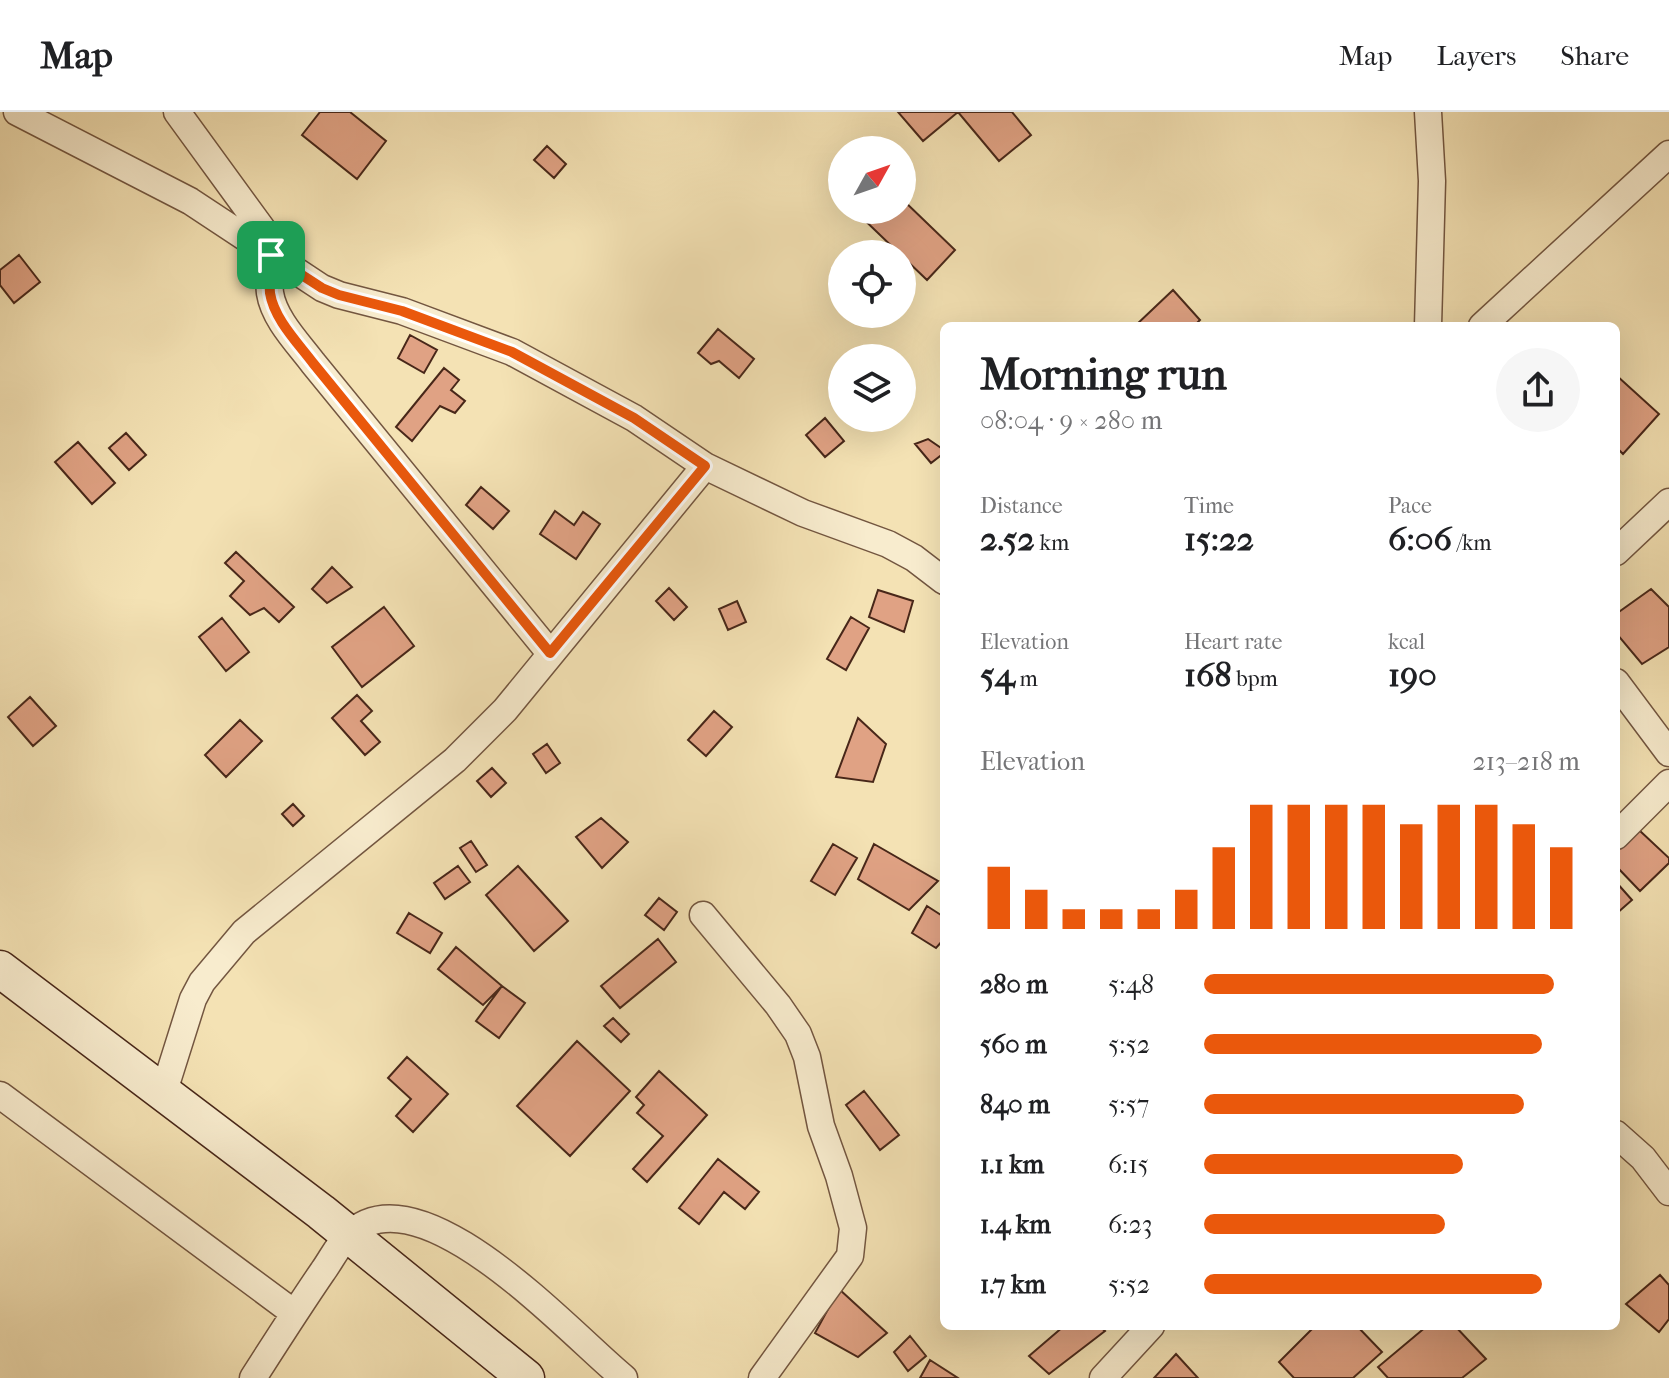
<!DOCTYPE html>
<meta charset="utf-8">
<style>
:root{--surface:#fff;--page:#f6f6f6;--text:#202124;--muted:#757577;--line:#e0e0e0;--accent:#ea580c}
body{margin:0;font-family:"IM FELL French Canon",serif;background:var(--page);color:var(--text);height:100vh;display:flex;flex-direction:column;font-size:30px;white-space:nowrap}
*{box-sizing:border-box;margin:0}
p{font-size:26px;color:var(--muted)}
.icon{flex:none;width:44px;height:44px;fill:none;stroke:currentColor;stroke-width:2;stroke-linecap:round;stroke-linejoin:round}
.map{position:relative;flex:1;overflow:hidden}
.sheet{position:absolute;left:940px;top:210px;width:680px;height:1008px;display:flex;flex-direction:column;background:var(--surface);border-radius:12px;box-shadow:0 8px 32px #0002}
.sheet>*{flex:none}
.needle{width:52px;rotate:50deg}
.fabs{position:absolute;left:828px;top:24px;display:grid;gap:16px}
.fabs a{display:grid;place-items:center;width:88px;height:88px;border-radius:50%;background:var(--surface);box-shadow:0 8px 32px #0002;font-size:40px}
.pin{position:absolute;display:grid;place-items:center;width:68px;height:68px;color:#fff;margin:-34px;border-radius:16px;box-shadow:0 4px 12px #0006}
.round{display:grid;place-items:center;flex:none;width:84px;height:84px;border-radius:42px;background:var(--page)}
.head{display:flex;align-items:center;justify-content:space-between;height:136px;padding:0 40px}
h1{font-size:44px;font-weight:700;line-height:60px}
.stats{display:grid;grid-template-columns:repeat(3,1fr);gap:12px;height:136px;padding:8px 40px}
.stats div{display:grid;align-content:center}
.stats b{font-size:34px;font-weight:700}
.stats small{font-size:22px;font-weight:400}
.stats p{font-size:22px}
.chart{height:224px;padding:16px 40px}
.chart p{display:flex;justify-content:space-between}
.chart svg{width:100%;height:144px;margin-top:8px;stroke:var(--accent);stroke-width:6}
ul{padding:0 40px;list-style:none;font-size:26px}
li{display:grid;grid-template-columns:128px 96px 1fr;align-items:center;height:60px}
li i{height:20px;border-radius:10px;background:var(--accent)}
header{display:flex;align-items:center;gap:48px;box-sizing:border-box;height:112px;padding:0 40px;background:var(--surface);border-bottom:2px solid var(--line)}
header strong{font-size:38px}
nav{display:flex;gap:44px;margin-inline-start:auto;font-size:28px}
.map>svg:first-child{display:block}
.building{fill:#e0a284;stroke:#482719;stroke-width:2}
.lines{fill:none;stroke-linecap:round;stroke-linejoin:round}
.street-casing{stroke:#735640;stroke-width:29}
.secondary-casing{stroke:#482719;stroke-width:39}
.street{stroke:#f8ecce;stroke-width:26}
.secondary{stroke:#f8ecce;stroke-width:36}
.route-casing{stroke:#fff;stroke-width:16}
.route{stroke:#ea580c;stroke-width:10}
</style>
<header>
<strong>Map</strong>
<nav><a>Map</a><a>Layers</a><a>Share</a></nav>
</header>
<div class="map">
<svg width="1669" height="1266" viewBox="0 0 1669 1266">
<rect width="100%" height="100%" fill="#f4e2b4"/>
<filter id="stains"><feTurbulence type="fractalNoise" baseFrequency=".0025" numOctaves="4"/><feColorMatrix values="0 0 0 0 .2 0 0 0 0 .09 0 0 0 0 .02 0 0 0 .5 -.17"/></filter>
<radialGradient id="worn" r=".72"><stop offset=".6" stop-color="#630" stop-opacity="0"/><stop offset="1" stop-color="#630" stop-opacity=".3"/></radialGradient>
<!-- building -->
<path class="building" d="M 320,0 L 350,0 L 386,29 L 357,67 L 302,23 Z
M 898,0 L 1012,0 L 1031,23 L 999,49 L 958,0 L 923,29 Z
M 547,34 L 566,52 L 554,66 L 534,48 Z
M 902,87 L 955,138 L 927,168 L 854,98 L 902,98 Z
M 19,143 L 40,170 L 14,191 L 0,173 L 0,158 Z
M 1173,178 L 1200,208 L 1194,214 L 1135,214 Z
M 718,217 L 754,247 L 739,266 L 719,249 L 711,252 L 698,241 Z
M 410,223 L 437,238 L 424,261 L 398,246 Z
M 444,256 L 459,268 L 451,278 L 465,289 L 455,301 L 440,294 L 412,329 L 396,315 Z
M 1616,263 L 1659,302 L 1623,342 L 1616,335 Z
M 825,306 L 844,329 L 825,345 L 806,323 Z
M 126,321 L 146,343 L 129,358 L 109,336 Z
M 928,327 L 944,338 L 944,341 L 931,351 L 915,332 Z
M 78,330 L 115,371 L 92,392 L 55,350 Z
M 481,375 L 509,399 L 493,417 L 466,393 Z
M 555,399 L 574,413 L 583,400 L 600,412 L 576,447 L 540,422 Z
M 236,440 L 294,495 L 279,510 L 264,496 L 250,503 L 230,484 L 244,469 L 225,451 Z
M 332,455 L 352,475 L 327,491 L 312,477 Z
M 669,476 L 687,495 L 674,508 L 656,489 Z
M 1651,477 L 1669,495 L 1669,535 L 1642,552 L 1616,521 L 1616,502 Z
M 878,478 L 913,489 L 904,520 L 869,505 Z
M 737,489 L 746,510 L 728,518 L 719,497 Z
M 384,495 L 414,534 L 362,575 L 332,535 Z
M 851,505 L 869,516 L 846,558 L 827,547 Z
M 222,506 L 249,540 L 226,559 L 199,525 Z
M 357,583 L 372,599 L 361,609 L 380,630 L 365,643 L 332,606 Z
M 30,585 L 56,614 L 33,634 L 8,605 Z
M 714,599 L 732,615 L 706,644 L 688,628 Z
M 858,606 L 886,632 L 873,670 L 836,665 Z
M 240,608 L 262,629 L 226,665 L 205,643 Z
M 547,632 L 560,651 L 546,661 L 533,642 Z
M 492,656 L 506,671 L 491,685 L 477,669 Z
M 293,692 L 304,704 L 293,714 L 282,702 Z
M 601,706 L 628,730 L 602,756 L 576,725 Z
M 1639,718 L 1669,746 L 1669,751 L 1640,779 L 1616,754 L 1616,738 Z
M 471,729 L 487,753 L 476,760 L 460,736 Z
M 833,732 L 857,746 L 835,783 L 811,769 Z
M 874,732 L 938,769 L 909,798 L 858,767 Z
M 458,754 L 470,770 L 445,787 L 434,771 Z
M 518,754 L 568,809 L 534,839 L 486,783 Z
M 1616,770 L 1632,788 L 1616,802 Z
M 659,786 L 677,800 L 664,818 L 645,803 Z
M 927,794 L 944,805 L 944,827 L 936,836 L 912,821 Z
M 409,801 L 442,821 L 430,841 L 397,821 Z
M 658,827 L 676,850 L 620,896 L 601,874 Z
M 456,835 L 502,874 L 483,893 L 438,857 Z
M 502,874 L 525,891 L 499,926 L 476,909 Z
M 613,906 L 629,922 L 621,930 L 604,914 Z
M 577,929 L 630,979 L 570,1044 L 517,994 Z
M 407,945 L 448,982 L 413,1020 L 396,1004 L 411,987 L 388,966 Z
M 659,959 L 707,1003 L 647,1070 L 633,1057 L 663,1024 L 637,1001 L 644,993 L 636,985 Z
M 864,979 L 899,1023 L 880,1038 L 846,993 Z
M 718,1047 L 759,1080 L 745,1097 L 724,1080 L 699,1112 L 679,1096 Z
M 1660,1163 L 1669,1173 L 1669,1207 L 1659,1220 L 1626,1192 Z
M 839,1177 L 887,1221 L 858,1245 L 815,1221 Z
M 1064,1214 L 1099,1214 L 1105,1219 L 1049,1262 L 1029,1244 Z
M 1315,1214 L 1357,1214 L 1382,1240 L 1353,1266 L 1294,1266 L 1279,1250 Z
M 1427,1214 L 1455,1214 L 1486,1247 L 1462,1266 L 1388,1266 L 1378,1255 Z
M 910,1224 L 926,1244 L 908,1259 L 894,1240 Z
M 1176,1242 L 1198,1266 L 1154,1266 Z
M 930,1248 L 958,1266 L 920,1266 Z"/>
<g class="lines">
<!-- street casing -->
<g class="street-casing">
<path id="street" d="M 17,0 L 190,89 L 322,176 L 339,183 L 402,199 L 512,240 L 634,306 L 705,354 L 803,401 L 888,432 L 914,446 L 944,469
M 177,0 L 268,125 C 271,144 268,163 270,181 C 274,207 298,231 313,251 L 550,541
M 1428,214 L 1432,69 L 1428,0
M 1482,214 L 1669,42
M 1616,440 L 1669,390
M 1616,570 L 1669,641
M 1616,724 L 1669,671
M 703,803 L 778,893 L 798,922 L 807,945 L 821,1014 L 839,1064 L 853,1116 L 850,1144 L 762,1266
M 164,979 L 193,887 L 202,870 L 244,820 L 455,648 L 505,598 L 705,354
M 0,983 L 294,1201
M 1616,1022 L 1643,1046 L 1669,1080
M 253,1266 C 276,1230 299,1194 323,1159 C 331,1148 338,1133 348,1124 C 418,1052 571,1223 624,1266
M 1103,1266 L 1151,1214"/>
</g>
<!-- secondary casing -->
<g class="secondary-casing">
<path id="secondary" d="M 0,857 L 321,1100 L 526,1266"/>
</g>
<!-- street -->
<use href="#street" class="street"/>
<!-- secondary -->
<use href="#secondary" class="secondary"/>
</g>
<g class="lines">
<!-- route casing -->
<g class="route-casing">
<path id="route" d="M 271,143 L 322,176 L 339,183 L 402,199 L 512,240 L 634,306 L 705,354 L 550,541 L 313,251 C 298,231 274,207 270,181 C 269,169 271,155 271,143 Z"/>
</g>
<!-- route -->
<use href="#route" class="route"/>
</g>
<rect width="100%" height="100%" filter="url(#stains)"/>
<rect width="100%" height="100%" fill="url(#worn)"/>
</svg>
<div class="fabs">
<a><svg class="needle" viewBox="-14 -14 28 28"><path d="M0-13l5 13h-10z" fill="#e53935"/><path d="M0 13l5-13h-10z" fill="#757577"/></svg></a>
<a><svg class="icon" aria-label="locate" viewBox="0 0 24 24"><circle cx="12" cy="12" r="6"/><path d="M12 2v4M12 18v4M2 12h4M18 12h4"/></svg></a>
<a><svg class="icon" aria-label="layers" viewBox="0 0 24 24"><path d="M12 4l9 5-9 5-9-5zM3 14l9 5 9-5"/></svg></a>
</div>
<div class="pin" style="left:271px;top:143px;background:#1e9e55"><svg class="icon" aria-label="arrive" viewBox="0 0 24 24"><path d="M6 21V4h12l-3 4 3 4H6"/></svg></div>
<section class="sheet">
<div class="head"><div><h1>Morning run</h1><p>08:04 · 9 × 280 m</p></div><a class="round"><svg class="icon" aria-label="share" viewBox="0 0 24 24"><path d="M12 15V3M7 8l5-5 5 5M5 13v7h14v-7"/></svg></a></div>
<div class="stats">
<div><p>Distance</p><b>2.52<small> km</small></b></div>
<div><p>Time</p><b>15:22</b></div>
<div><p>Pace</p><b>6:06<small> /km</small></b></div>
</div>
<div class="stats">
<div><p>Elevation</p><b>54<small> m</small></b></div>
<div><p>Heart rate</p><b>168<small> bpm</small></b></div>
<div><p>kcal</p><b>190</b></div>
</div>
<div class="chart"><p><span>Elevation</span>213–218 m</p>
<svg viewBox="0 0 160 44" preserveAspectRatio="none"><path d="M5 44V25M15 44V32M25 44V38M35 44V38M45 44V38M55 44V32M65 44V19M75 44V6M85 44V6M95 44V6M105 44V6M115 44V12M125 44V6M135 44V6M145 44V12M155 44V19"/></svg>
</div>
<ul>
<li><b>280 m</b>5:48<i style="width:93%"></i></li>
<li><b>560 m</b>5:52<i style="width:90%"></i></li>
<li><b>840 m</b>5:57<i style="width:85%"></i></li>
<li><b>1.1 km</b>6:15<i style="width:69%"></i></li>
<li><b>1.4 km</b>6:23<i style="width:64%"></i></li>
<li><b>1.7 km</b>5:52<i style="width:90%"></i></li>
</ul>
</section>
</div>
